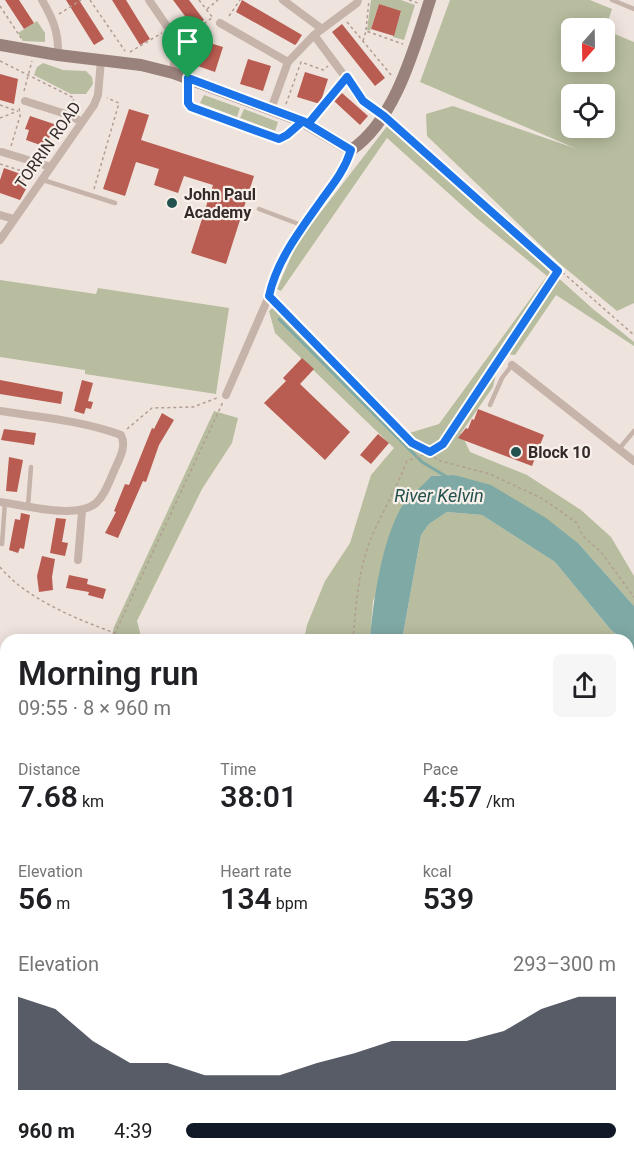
<!DOCTYPE html>
<meta charset="utf-8">
<style>
:root{--surface:#fff;--page:#f6f6f6;--text:#202124;--muted:#757577;--accent:#111827}
body{margin:0;font-family:Roboto,sans-serif;background:var(--page);color:var(--text);height:100vh;display:flex;flex-direction:column;font-size:22px;white-space:nowrap}
*{box-sizing:border-box;margin:0}
p{font-size:20px;color:var(--muted)}
.icon{flex:none;width:33px;height:33px;fill:none;stroke:currentColor;stroke-width:2;stroke-linecap:round;stroke-linejoin:round}
.map{position:relative;flex:1;overflow:hidden}
.sheet{position:absolute;left:0px;top:634px;width:634px;height:532px;display:flex;flex-direction:column;background:var(--surface);border-radius:18px 18px 0 0;box-shadow:0 3px 15px #0003}
.sheet>*{flex:none}
.needle{width:39px;rotate:200deg}
.fabs{position:absolute;left:561px;top:18px;display:grid;gap:12px}
.fabs a{display:grid;place-items:center;width:54px;height:54px;border-radius:9px;background:var(--surface);box-shadow:0 3px 15px #0003;font-size:30px}
.pin{position:absolute;display:grid;place-items:center;width:51px;height:51px;color:#fff;margin:-62px -26px;border-radius:50% 50% 50% 0;rotate:-45deg;box-shadow:0 0 6px #0007}
.pin .icon{rotate:45deg}
.round{display:grid;place-items:center;flex:none;width:63px;height:63px;border-radius:9px;background:var(--page)}
.headline{display:flex;align-items:center;justify-content:space-between;height:102px;padding:0 18px}
h1{font-size:33px;font-weight:600;line-height:45px}
.stats{display:grid;grid-template-columns:repeat(3,1fr);gap:9px;height:102px;padding:6px 18px}
.stats div{display:grid;align-content:center}
.stats b{font-size:30px;font-weight:600}
.stats small{font-size:16px;font-weight:400}
.stats p{font-size:16px}
.chart{height:168px;padding:12px 18px}
.chart p{display:flex;justify-content:space-between}
.chart svg{width:100%;height:108px;margin-top:6px;fill:var(--accent);opacity:.7}
ul{padding:0 18px;list-style:none;font-size:20px}
li{display:grid;grid-template-columns:96px 72px 1fr;align-items:center;height:45px}
li i{height:15px;border-radius:8px;background:var(--accent)}
.map>svg:first-child{display:block}
.green{fill:#b7bd9e;fill-rule:evenodd}
.water{fill:#7fa9a5}
.lines{fill:none;stroke-linecap:round;stroke-linejoin:round}
.stream{stroke:#7fa9a5;stroke-width:3}
.building{fill:#b95c51}
.path{stroke:#b29d94;stroke-width:1.5;stroke-dasharray:3 3;stroke-linecap:butt}
.lane{stroke:#c6b3aa;stroke-width:4.5}
.street{stroke:#c6b3aa;stroke-width:8}
.secondary{stroke:#9a827c;stroke-width:12}
.route-casing{stroke:#fff;stroke-width:12}
.route{stroke:#1a73e8;stroke-width:8}
.poi-dot{fill:#23514e;stroke:#f7efe9;stroke-width:2}
.labels{text-anchor:middle;dominant-baseline:central;stroke-width:4.5;stroke-linejoin:round;paint-order:stroke}
.street-label{font-size:16px;fill:#342b29;stroke:#f7efe9}
.poi-label{font-size:16px;font-weight:bold;fill:#342b29;stroke:#f7efe9;text-anchor:start}
.water-label{font-size:18px;font-style:italic;fill:#23514e;stroke:#f7efe9}
</style>
<div class="map">
<svg width="634" height="1166" viewBox="0 0 634 1166">
<rect width="100%" height="100%" fill="#efe4dd"/>
<!-- green -->
<path class="green" d="M 371,0 L 401,0 L 415,5 L 404,40 L 393,37 L 401,12 L 379,4 L 370,31 L 367,30 Z
M 450,0 L 590,0 L 612,9 L 605,30 L 634,42 L 634,303 L 617,311 L 559,263 L 427,136 L 426,114 L 453,106 L 577,149 L 420,82 ZM 572,28 L 604,28 L 604,62 L 572,62 ZM 604,94 L 604,128 L 572,128 L 572,94 Z
M 37,21 L 45,33 L 45,42 L 23,41 L 18,33 Z
M 43,63 L 63,70 L 86,71 L 92,77 L 93,84 L 86,94 L 71,94 L 34,75 L 37,67 Z
M 204,95 L 240,108 L 237,117 L 200,103 Z
M 244,109 L 278,122 L 275,131 L 240,118 Z
M 388,125 L 593,309 L 634,342 L 634,346 L 556,295 L 515,355 L 507,354 L 497,369 L 493,387 L 461,433 L 470,452 L 527,475 L 581,510 L 611,537 L 634,576 L 634,606 L 579,544 L 454,475 L 431,476 L 420,489 L 373,601 L 370,640 L 304,640 L 307,625 L 325,581 L 350,543 L 371,475 L 394,448 L 275,333 L 269,311 L 281,301 L 406,434 L 439,424 L 547,276 L 475,217 L 387,138 L 281,291 L 277,289 L 297,243 Z
M 0,280 L 96,294 L 98,288 L 229,308 L 216,394 L 85,374 L 85,370 L 0,357 Z
M 214,411 L 238,418 L 232,443 L 202,489 L 137,621 L 142,640 L 111,640 L 114,627 Z
M 447,512 L 482,515 L 555,562 L 611,630 L 624,640 L 402,640 L 421,535 L 429,524 Z
M 629,645 L 634,650 L 634,1166 L 0,1166 L 0,951 L 6,952 L 6,1161 L 628,1161 Z"/>
<!-- water -->
<path class="water" d="M 454,475 L 491,485 L 546,518 L 579,544 L 634,606 L 634,650 L 629,645 L 628,640 L 624,640 L 611,630 L 555,562 L 482,515 L 447,512 L 429,524 L 421,535 L 402,640 L 370,640 C 373,601 382,540 402,506 C 409,496 423,486 431,476 Z"/>
<g class="lines">
<!-- stream -->
<path class="stream" d="M 279,319 L 422,462 L 447,477"/>
</g>
<!-- building -->
<path class="building" d="M 5,0 L 19,0 L 34,23 L 24,29 Z
M 66,0 L 79,0 L 104,39 L 94,45 Z
M 112,0 L 126,0 L 150,39 L 140,45 Z
M 173,0 L 189,0 L 204,20 L 194,28 Z
M 242,0 L 302,35 L 297,43 L 295,45 L 236,12 Z
M 379,4 L 401,11 L 394,36 L 371,29 Z
M 342,24 L 385,78 L 375,86 L 332,32 Z
M 200,40 L 223,47 L 215,72 L 192,64 Z
M 248,59 L 271,66 L 263,91 L 240,84 Z
M 305,72 L 328,79 L 320,104 L 297,97 Z
M 0,74 L 18,79 L 14,104 L 0,100 Z
M 342,93 L 368,116 L 360,125 L 334,101 Z
M 129,109 L 149,115 L 141,140 L 254,176 L 226,264 L 191,253 L 213,185 L 184,176 L 178,193 L 154,185 L 159,169 L 136,162 L 125,196 L 103,189 Z
M 30,116 L 57,125 L 53,137 L 50,136 L 46,147 L 26,140 L 29,130 L 25,129 Z
M 4,168 L 26,176 L 22,187 L 26,189 L 20,200 L 0,193 L 0,180 Z
M 302,358 L 314,369 L 300,384 L 350,432 L 325,460 L 264,403 L 286,381 L 283,378 Z
M 0,380 L 63,392 L 61,404 L 0,394 Z
M 82,380 L 93,383 L 88,401 L 93,402 L 91,409 L 86,408 L 84,414 L 74,411 Z
M 478,409 L 544,435 L 532,466 L 458,438 L 466,428 L 468,429 L 472,419 L 474,420 Z
M 162,413 L 174,420 L 159,445 L 146,482 L 143,481 L 118,538 L 105,533 L 116,512 L 114,511 L 125,484 L 129,485 L 152,428 L 154,429 Z
M 4,429 L 36,433 L 34,445 L 1,440 Z
M 378,434 L 389,443 L 371,464 L 360,455 Z
M 9,457 L 23,460 L 17,492 L 6,491 Z
M 21,513 L 30,515 L 24,549 L 20,548 L 18,553 L 9,550 L 15,519 L 20,520 Z
M 56,518 L 66,519 L 62,542 L 68,543 L 65,556 L 50,553 Z
M 42,556 L 55,559 L 52,577 L 53,590 L 39,592 L 37,576 Z
M 69,575 L 88,579 L 87,584 L 106,589 L 103,599 L 88,595 L 89,592 L 66,588 Z"/>
<g class="lines">
<!-- path -->
<path class="path" d="M 90,0 L 125,51
M 199,0 L 213,18
M 409,0 L 418,3
M 0,6 L 21,38
M 207,9 L 218,0
M 59,14 L 81,0
M 229,16 L 240,0
M 347,22 L 392,76
M 366,30 L 369,0
M 184,37 L 212,18
M 363,41 L 366,31 L 403,44
M 130,52 L 162,33
M 0,61 L 74,98 L 72,105
M 24,91 L 32,61
M 286,104 L 301,62 L 323,70 L 328,66
M 0,105 L 17,111
M 316,116 L 341,85
M 0,118 L 18,111
M 391,122 L 634,335
M 11,146 L 20,116 L 19,107
M 0,164 L 35,175
M 94,189 L 119,103 L 107,98
M 276,303 L 412,443 L 430,452 L 437,460 L 490,474 L 543,499 L 577,523 L 583,536 L 601,552 L 634,597
M 127,429 L 152,408 L 193,407 L 217,398
M 0,567 C 25,598 78,620 115,633
M 113,640 L 115,633 L 223,402
M 353,640 C 356,605 358,569 372,536 C 383,511 397,487 407,461 L 430,452 L 443,444 L 558,271
M 0,913 L 6,914
M 0,982 L 6,983"/>
<!-- lane -->
<path class="lane" d="M 612,0 L 634,9
M 188,81 L 188,103 L 191,107 L 279,139 L 287,135 L 301,123
M 43,180 L 115,203
M 259,209 L 304,226
M 490,405 L 502,378 L 512,365
M 619,449 L 634,431
M 28,506 L 31,467
M 2,544 L 5,502
M 628,883 L 634,882
M 418,1161 L 418,1166"/>
<!-- street -->
<path class="street" d="M 42,0 C 53,19 59,33 58,55
M 149,0 L 177,41 L 173,73
M 283,0 L 322,29
M 220,23 L 288,62
M 314,35 L 363,101
M 25,101 L 69,115 L 82,122
M 271,109 L 288,62 L 314,35 L 357,3 L 358,0
M 2,152 L 51,167
M 0,215 L 14,219
M 0,240 L 94,105 L 98,95 L 101,60
M 512,365 L 634,461
M 226,395 L 269,296 C 277,259 302,228 323,198 C 335,182 345,169 351,150
M 0,411 C 41,417 83,421 121,435 C 127,447 119,459 114,471 C 109,482 105,495 96,503 C 77,520 24,505 0,502
M 78,560 L 82,511"/>
<!-- secondary -->
<path class="secondary" d="M 0,45 L 58,55 L 141,65 L 173,73 L 302,121 L 351,150 C 395,121 414,49 430,0"/>
</g>
<g class="lines">
<!-- route casing -->
<g class="route-casing">
<path id="route" d="M 188,78 L 303,121 L 351,150 C 345,169 335,182 323,198 C 302,228 277,259 269,296 L 412,443 L 430,452 L 443,444 L 558,271 L 384,116 L 363,101 L 347,77 L 308,124 L 303,121 L 287,135 L 279,139 L 191,107 L 188,103 L 188,78"/>
</g>
<!-- route -->
<use href="#route" class="route"/>
</g>
<!-- markers -->
<g class="poi-dot">
<circle cx="172" cy="203" r="6"/>
<circle cx="516" cy="452" r="6"/>
</g>
<g class="labels">
<!-- street labels -->
<g class="street-label">
<text transform="translate(48 145) rotate(-55)">TORRIN ROAD</text>
</g>
<!-- poi labels -->
<g class="poi-label">
<text x="184" y="194">John Paul<tspan x="184" dy="18">Academy</tspan></text>
<text x="528" y="452">Block 10</text>
</g>
<!-- water labels -->
<g class="water-label">
<text x="439" y="495">River Kelvin</text>
</g>
</g>
</svg>
<div class="fabs">
<a><svg class="needle" viewBox="-14 -14 28 28"><path d="M0-13l5 13h-10z" fill="#e53935"/><path d="M0 13l5-13h-10z" fill="#757577"/></svg></a>
<a><svg class="icon" aria-label="locate" viewBox="0 0 24 24"><circle cx="12" cy="12" r="6"/><path d="M12 2v4M12 18v4M2 12h4M18 12h4"/></svg></a>
</div>
<div class="pin" style="left:188px;top:78px;background:#1e9e55"><svg class="icon" aria-label="arrive" viewBox="0 0 24 24"><path d="M6 21V4h12l-3 4 3 4H6"/></svg></div>
<section class="sheet">
<div class="headline"><div><h1>Morning run</h1><p>09:55 · 8 × 960 m</p></div><a class="round"><svg class="icon" aria-label="share" viewBox="0 0 24 24"><path d="M12 15V3M7 8l5-5 5 5M5 13v7h14v-7"/></svg></a></div>
<div class="stats">
<div><p>Distance</p><b>7.68<small> km</small></b></div>
<div><p>Time</p><b>38:01</b></div>
<div><p>Pace</p><b>4:57<small> /km</small></b></div>
</div>
<div class="stats">
<div><p>Elevation</p><b>56<small> m</small></b></div>
<div><p>Heart rate</p><b>134<small> bpm</small></b></div>
<div><p>kcal</p><b>539</b></div>
</div>
<div class="chart"><p><span>Elevation</span>293–300 m</p>
<svg viewBox="0 0 160 44" preserveAspectRatio="none"><path d="M0 44V6L10 11L20 24L30 33L40 33L50 38L60 38L70 38L80 33L90 29L100 24L110 24L120 24L130 20L140 11L150 6L160 6V44z"/></svg>
</div>
<ul>
<li><b>960 m</b>4:39<i style="width:100%"></i></li>
</ul>
</section>
</div>
